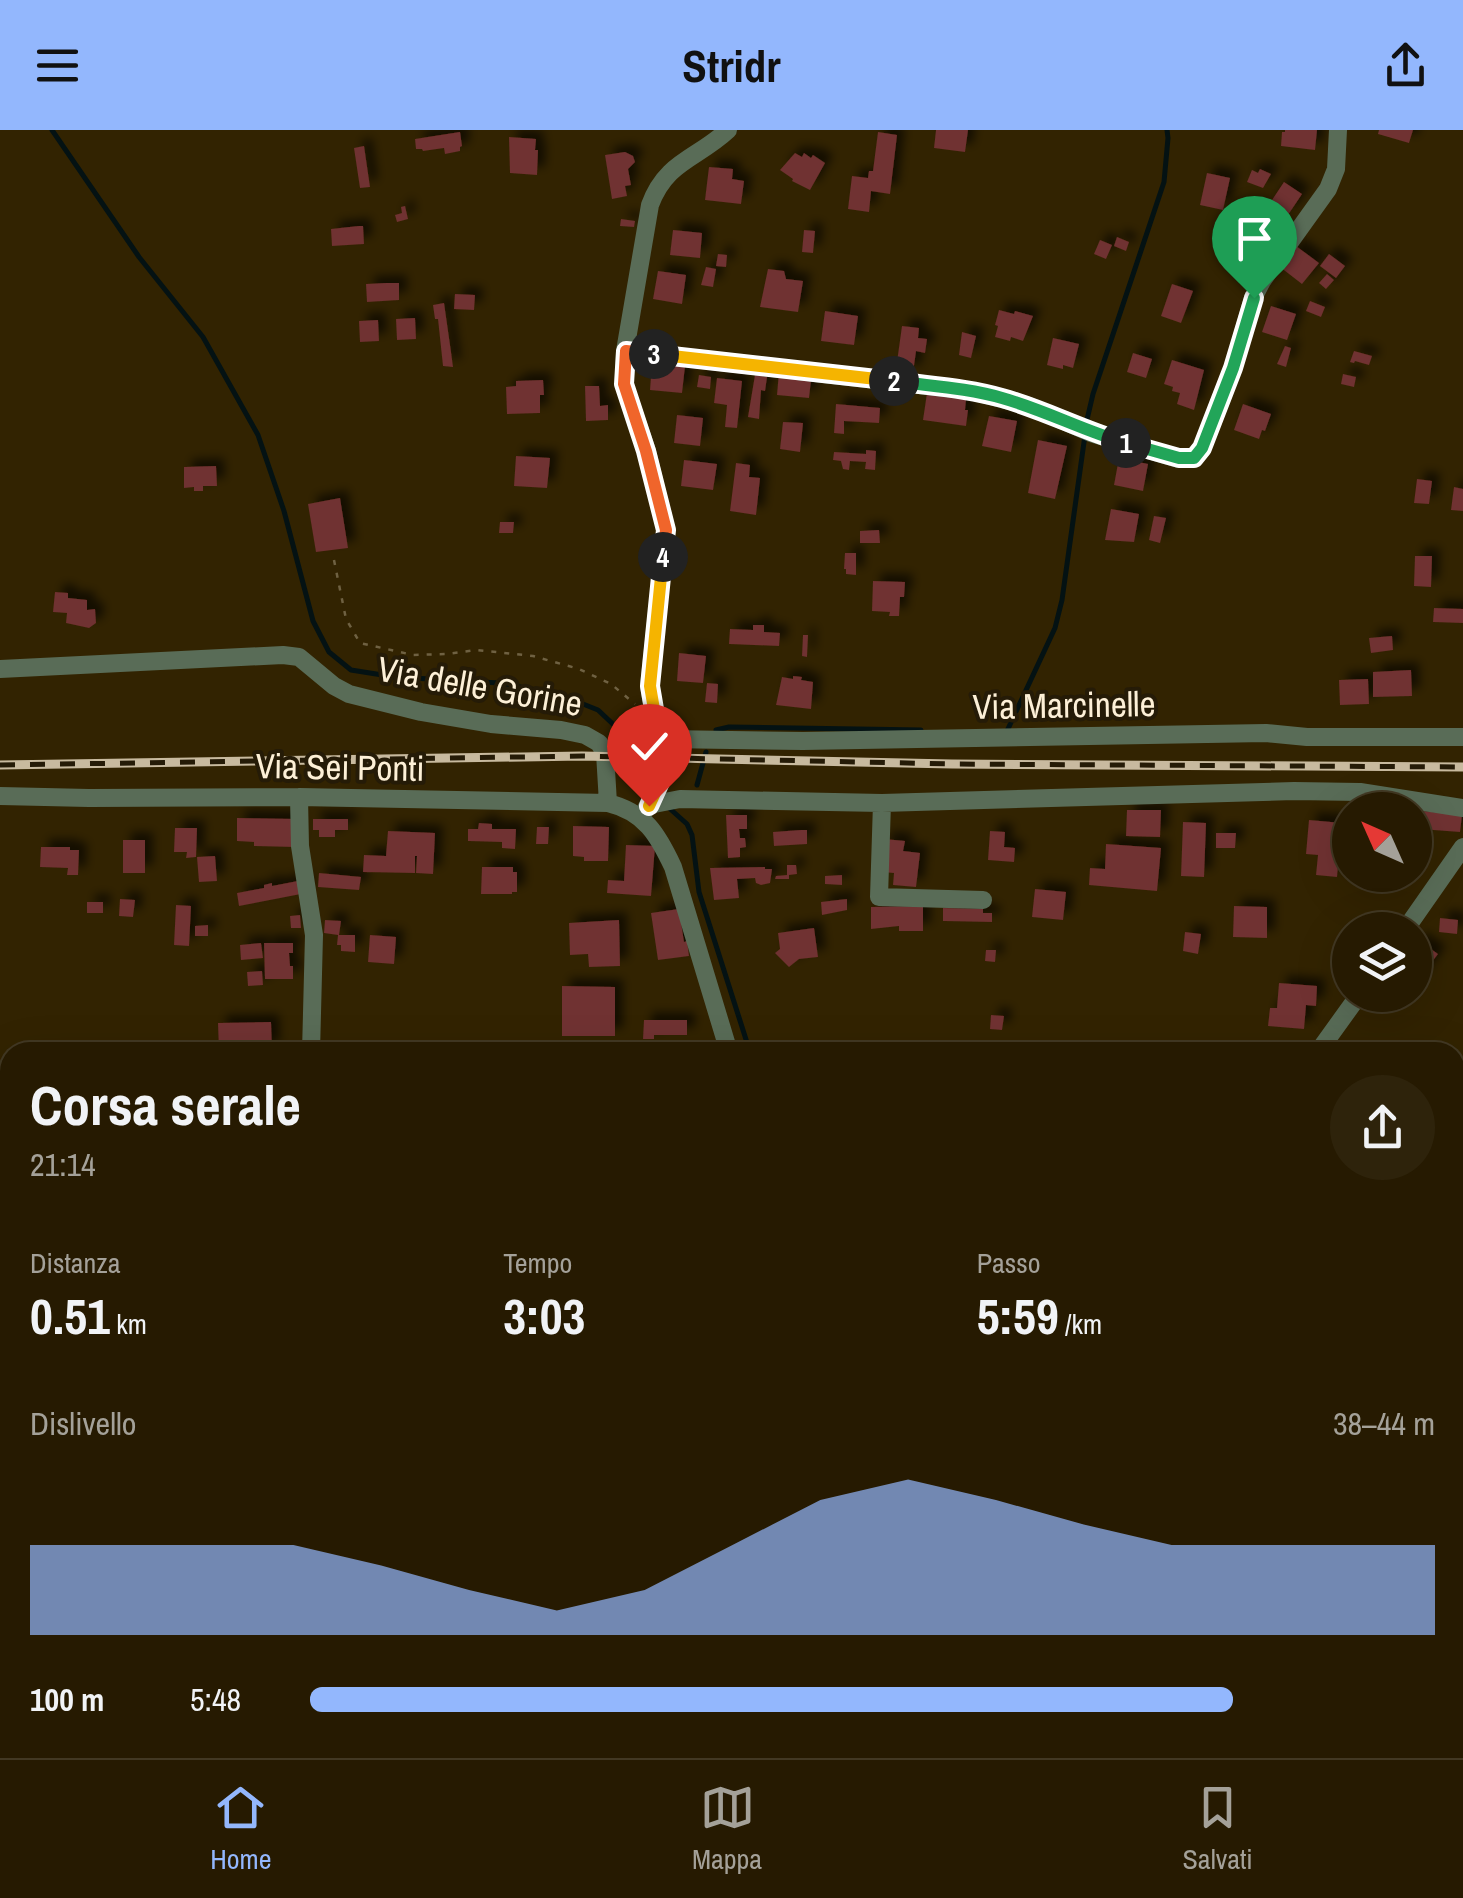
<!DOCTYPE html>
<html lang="it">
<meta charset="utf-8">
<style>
:root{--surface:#261a01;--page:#2e230b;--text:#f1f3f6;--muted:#a4a199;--line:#423823;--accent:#93b7fd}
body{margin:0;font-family:"Archivo Narrow",sans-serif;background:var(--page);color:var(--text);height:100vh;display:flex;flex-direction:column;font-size:38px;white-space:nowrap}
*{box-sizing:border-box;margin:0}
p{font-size:32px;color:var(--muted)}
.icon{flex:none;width:55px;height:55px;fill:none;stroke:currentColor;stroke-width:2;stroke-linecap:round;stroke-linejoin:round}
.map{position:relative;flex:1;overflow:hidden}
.details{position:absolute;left:0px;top:912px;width:1465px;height:718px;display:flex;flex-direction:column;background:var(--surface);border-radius:30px 30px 0 0;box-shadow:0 10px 40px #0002,0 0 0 2px var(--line)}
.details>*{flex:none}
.needle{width:65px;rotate:315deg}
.buttons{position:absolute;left:1332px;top:662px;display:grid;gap:20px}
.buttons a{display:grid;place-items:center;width:100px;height:100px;border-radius:50%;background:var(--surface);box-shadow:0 10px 40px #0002,0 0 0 2px var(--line);font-size:50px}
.pin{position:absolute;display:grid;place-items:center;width:85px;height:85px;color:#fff;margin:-102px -42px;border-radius:50% 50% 50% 0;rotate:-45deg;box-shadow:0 0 10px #0007}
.pin .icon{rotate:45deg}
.km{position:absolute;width:50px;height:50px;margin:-25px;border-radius:50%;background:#222;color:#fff;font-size:28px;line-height:50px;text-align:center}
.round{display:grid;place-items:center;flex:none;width:105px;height:105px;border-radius:52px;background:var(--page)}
.head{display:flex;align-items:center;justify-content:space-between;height:170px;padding:0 30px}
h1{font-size:55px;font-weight:700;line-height:75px}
.stats{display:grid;grid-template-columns:repeat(3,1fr);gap:15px;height:170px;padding:10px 30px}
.stats div{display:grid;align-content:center}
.stats b{font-size:50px;font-weight:700}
.stats small{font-size:28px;font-weight:400}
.stats p{font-size:28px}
.chart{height:280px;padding:20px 30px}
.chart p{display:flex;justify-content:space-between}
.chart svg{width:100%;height:180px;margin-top:10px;fill:var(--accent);opacity:.7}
ul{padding:0 30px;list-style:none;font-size:32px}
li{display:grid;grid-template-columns:160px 120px 1fr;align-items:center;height:75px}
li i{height:25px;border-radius:12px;background:var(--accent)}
header{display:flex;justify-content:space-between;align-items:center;height:130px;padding:0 30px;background:var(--accent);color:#111;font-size:45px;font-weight:700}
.menu{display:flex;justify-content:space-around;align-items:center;height:140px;border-top:2px solid var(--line);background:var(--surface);font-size:28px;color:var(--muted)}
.menu a{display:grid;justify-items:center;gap:5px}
.menu .current{color:var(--accent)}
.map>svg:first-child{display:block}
.green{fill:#5f3d64}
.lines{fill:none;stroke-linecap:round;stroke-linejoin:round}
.stream{stroke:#041213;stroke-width:5}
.building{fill:#6f3130;filter:url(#shadow)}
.path{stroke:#6f6142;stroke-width:2.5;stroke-dasharray:5 8;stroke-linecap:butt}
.street{stroke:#596c57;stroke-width:18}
.rail-casing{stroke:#c8ba9f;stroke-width:9}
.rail{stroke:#251b07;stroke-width:5;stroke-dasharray:15;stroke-linecap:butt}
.split-1-casing{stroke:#fff;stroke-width:20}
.split-2-casing{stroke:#fff;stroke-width:20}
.split-3-casing{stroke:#fff;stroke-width:20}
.split-4-casing{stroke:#fff;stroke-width:20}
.split-5-casing{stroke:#fff;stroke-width:20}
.split-1{stroke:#22a559;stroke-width:12}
.split-2{stroke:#22a559;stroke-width:12}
.split-3{stroke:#f5b400;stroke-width:12}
.split-4{stroke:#f0652b;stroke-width:12}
.split-5{stroke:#f5b400;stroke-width:12}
.labels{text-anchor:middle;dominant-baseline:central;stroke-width:8;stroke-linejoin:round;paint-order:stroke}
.street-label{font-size:35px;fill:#fdf0d7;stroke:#251b07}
</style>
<header><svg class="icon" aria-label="menu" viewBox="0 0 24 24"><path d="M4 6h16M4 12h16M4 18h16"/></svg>Stridr<svg class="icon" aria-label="share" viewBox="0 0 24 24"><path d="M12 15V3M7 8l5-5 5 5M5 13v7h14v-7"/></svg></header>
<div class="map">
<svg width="1463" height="1628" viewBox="0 0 1463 1628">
<defs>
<filter id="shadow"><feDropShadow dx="8" dy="-8" stdDeviation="5" flood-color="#0009"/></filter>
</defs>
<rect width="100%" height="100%" fill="#322301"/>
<!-- green -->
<path class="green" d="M 471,1620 L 529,1620 L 530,1628 L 472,1628 Z"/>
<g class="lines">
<!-- stream -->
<path class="stream" d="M 52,0 L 139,127 L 203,207 L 258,305 L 284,381 L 313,491 L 329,522 L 351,540 L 395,547 L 499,553 L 558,564 L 598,580 L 616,597 L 630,617 L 634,648 L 648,661
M 1086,294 L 1093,264 L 1164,52 L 1168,8 L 1167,0
M 716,600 L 729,597 L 921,600
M 1007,601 L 1055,498 L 1062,470 L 1085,305
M 697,655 L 706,622
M 668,677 L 687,694 L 692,705 L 699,762 L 750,922
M 1239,1620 L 1241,1628"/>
</g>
<!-- building -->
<path class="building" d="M 936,0 L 968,0 L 965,22 L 934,18 Z
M 1285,0 L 1317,0 L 1315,20 L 1281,16 L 1282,2 L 1285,2 Z
M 1379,0 L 1413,0 L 1409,13 L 1378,4 Z
M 460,2 L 462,16 L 460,17 L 460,21 L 445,24 L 444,18 L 423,21 L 422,19 L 416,19 L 415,9 Z
M 878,2 L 897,5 L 890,64 L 871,61 L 869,82 L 848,79 L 852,46 L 868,48 L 869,41 L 873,41 Z
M 509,7 L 536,9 L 535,20 L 538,20 L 537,45 L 510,43 Z
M 364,16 L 370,57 L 360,58 L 354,18 Z
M 625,22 L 633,26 L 635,32 L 628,39 L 631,55 L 625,56 L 627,66 L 612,69 L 605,25 Z
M 795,23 L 802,27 L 804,23 L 811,28 L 813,25 L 825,33 L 810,60 L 792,51 L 793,49 L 780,40 Z
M 709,37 L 733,39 L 732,49 L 744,51 L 741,74 L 705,70 Z
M 1260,39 L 1271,44 L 1263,58 L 1247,52 L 1252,40 L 1258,43 Z
M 1207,43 L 1230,48 L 1223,80 L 1200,75 Z
M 1284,52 L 1302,64 L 1288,85 L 1270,73 Z
M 405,76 L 408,89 L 397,92 L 395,85 L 402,83 L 401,77 Z
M 621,89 L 635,91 L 634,97 L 620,96 Z
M 359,96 L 363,96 L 364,114 L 332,116 L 331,99 Z
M 673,100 L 702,103 L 700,128 L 670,125 Z
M 804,100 L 815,101 L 813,123 L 802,122 Z
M 1117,107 L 1129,112 L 1126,121 L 1114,116 Z
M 1100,110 L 1112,115 L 1106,129 L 1094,124 Z
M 1296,116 L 1319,133 L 1302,154 L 1280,137 Z
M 718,124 L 727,125 L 726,137 L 716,136 Z
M 1329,124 L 1345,136 L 1336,148 L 1320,136 Z
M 706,137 L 716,139 L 713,157 L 701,155 Z
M 768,139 L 784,141 L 786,149 L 803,151 L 798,182 L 760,177 Z
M 658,141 L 686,145 L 682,174 L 653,169 Z
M 1327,144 L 1334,150 L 1326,159 L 1319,153 Z
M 386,153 L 399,153 L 399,170 L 367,172 L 366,154 Z
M 1172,154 L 1193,161 L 1181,193 L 1161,186 Z
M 455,164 L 475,165 L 474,180 L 454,179 Z
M 1310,171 L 1325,177 L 1321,187 L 1306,181 Z
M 444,173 L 451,222 L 453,237 L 443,236 L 438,189 L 435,189 L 433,175 Z
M 1271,176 L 1296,184 L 1287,210 L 1262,202 Z
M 999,180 L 1014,184 L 1015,181 L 1033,186 L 1023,211 L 1011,207 L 1010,211 L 995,207 L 998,196 L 995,195 Z
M 825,181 L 858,186 L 854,215 L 821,211 Z
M 415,188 L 416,209 L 397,210 L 396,189 Z
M 378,190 L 379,211 L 360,212 L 359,191 Z
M 902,196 L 919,198 L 918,208 L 927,209 L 925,223 L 916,221 L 913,243 L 899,241 L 900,232 L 897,232 Z
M 962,202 L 976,206 L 971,228 L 959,225 Z
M 1053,208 L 1079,214 L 1073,238 L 1063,235 L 1063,239 L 1047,235 Z
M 1285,216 L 1291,218 L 1286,237 L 1277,234 Z
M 1354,221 L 1372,226 L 1369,235 L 1355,231 L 1354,233 L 1350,232 Z
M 1133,223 L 1152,229 L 1146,248 L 1127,242 Z
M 1172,230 L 1204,240 L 1194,280 L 1177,274 L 1180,263 L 1172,261 L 1173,257 L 1164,254 Z
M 652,233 L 685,236 L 682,263 L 650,260 Z
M 779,242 L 811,250 L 809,268 L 777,265 Z
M 1343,244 L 1356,247 L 1354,257 L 1341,254 Z
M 699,245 L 711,247 L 710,259 L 697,257 Z
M 755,245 L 767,247 L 765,261 L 761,260 L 759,289 L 748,287 Z
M 717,248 L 742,251 L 737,298 L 725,297 L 727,275 L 714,273 Z
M 543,250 L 544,265 L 540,265 L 540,283 L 507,284 L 506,257 L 516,256 L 516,251 Z
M 585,256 L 599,256 L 600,276 L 608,275 L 608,290 L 586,291 Z
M 927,263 L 966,269 L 965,280 L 968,280 L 966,296 L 923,290 Z
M 836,274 L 880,278 L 879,293 L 844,291 L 844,304 L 834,303 Z
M 1243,274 L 1271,284 L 1265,301 L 1262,300 L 1259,309 L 1234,300 Z
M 677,285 L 703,288 L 700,316 L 674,313 Z
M 989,286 L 1017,291 L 1011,322 L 982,316 Z
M 783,292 L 803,293 L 800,322 L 780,319 Z
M 1038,310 L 1067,316 L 1055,369 L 1028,363 Z
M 866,320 L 876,321 L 875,340 L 865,339 L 866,332 L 850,331 L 849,340 L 843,339 L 841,331 L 833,330 L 834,322 L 866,324 Z
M 516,326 L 550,328 L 547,358 L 514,356 Z
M 1119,328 L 1148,334 L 1143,361 L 1114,355 Z
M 684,330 L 717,334 L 713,360 L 681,356 Z
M 736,333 L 750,335 L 749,347 L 760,348 L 756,385 L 730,381 Z
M 216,336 L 217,356 L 203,356 L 203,361 L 194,361 L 194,357 L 184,358 L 184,337 Z
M 1417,349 L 1432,351 L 1429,374 L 1414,373 Z
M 1454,357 L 1463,359 L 1463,381 L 1451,380 Z
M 340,368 L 348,418 L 316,422 L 308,374 Z
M 1111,379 L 1139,384 L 1134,412 L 1105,410 Z
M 1154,386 L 1166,388 L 1160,413 L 1149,410 Z
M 500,392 L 514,392 L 513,403 L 499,403 Z
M 879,400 L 880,413 L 860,413 L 860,401 Z
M 845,423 L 856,423 L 856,445 L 846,444 L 846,439 L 844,439 Z
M 1415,426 L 1432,426 L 1431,457 L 1414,456 Z
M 873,451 L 905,452 L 904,467 L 900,467 L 899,486 L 889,486 L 890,482 L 872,481 Z
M 55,462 L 68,463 L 68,468 L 87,470 L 87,480 L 95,479 L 96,493 L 89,498 L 66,493 L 67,483 L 53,482 Z
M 1434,478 L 1463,479 L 1463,493 L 1433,492 Z
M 753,495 L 764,495 L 764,502 L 780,503 L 779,516 L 729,514 L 730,499 L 753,500 Z
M 803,505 L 808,505 L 807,527 L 802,526 Z
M 1392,506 L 1393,520 L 1371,523 L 1369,508 Z
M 679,523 L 706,526 L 703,553 L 677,551 Z
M 1411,540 L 1412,566 L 1373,567 L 1373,542 Z
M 793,546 L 802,547 L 801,550 L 813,552 L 811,579 L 776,575 L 782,547 L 793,549 Z
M 1368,549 L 1369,574 L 1340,575 L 1339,550 Z
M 707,553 L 718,554 L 717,573 L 705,572 Z
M 1127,680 L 1161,680 L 1160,707 L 1126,706 Z
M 1422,681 L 1462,685 L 1460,702 L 1420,699 Z
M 726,685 L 747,685 L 747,699 L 739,699 L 740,708 L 745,708 L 746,717 L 740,718 L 740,727 L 728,728 Z
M 237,688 L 295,689 L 295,717 L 254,716 L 254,712 L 237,711 Z
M 313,689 L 348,689 L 348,700 L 335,700 L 335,707 L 319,707 L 319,700 L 313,700 Z
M 1309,690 L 1342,693 L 1337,747 L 1316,745 L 1318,725 L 1306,724 Z
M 1183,692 L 1206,693 L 1204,747 L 1181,746 Z
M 479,693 L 492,694 L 492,699 L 516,699 L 515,719 L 502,718 L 502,712 L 468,711 L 468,699 L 478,699 Z
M 573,696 L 609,697 L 608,731 L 584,731 L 584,727 L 573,726 Z
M 537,697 L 549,697 L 548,714 L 536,714 Z
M 175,698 L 197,698 L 196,727 L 186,728 L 187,722 L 174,722 Z
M 801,700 L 807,700 L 807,714 L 774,716 L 773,702 Z
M 388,701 L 435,703 L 433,744 L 416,743 L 417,726 L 415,726 L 415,743 L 363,742 L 364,725 L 386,726 Z
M 990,701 L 1005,702 L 1004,717 L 1015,718 L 1014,732 L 988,730 Z
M 1216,703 L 1236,703 L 1235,718 L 1216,718 Z
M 884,709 L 905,711 L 903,721 L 920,723 L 916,757 L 893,755 L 894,743 L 881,742 Z
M 123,710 L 145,710 L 145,743 L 123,743 Z
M 1106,714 L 1161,718 L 1157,761 L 1089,755 L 1090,738 L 1105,739 Z
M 626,715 L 655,716 L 651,766 L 607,763 L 608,750 L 624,751 Z
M 41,717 L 70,717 L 70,720 L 79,720 L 78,745 L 67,745 L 68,738 L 40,737 Z
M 215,726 L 217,751 L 199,752 L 197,727 Z
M 787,735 L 796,735 L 797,744 L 789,745 L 789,749 L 775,749 L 776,746 L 787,745 Z
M 482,737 L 513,737 L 513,742 L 517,742 L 517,762 L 512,762 L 512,764 L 481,764 Z
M 765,737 L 765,739 L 772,739 L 770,753 L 761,755 L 756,753 L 755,748 L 737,749 L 739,768 L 714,770 L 710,738 Z
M 319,743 L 361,747 L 359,760 L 318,757 Z
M 842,745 L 842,755 L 825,754 L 825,746 Z
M 303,750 L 306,763 L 239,776 L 237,763 L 264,758 L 264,755 L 272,753 L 272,756 Z
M 1035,759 L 1066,762 L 1063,790 L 1032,787 Z
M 120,769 L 135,770 L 133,787 L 119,786 Z
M 847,769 L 847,780 L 822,785 L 821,772 Z
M 87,772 L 103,772 L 103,783 L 87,783 Z
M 176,775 L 191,776 L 189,816 L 174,815 Z
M 923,776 L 923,801 L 899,801 L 899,796 L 871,799 L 871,777 Z
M 1234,776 L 1267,777 L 1267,808 L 1233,807 Z
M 943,778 L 983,779 L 983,783 L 992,783 L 992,792 L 943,791 Z
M 679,779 L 684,812 L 687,811 L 689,826 L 658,830 L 651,783 Z
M 300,785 L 301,798 L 291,798 L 290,786 Z
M 1440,788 L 1458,790 L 1457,804 L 1439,802 Z
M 325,790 L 341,791 L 339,805 L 355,805 L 355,822 L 341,821 L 341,815 L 337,815 L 338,805 L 324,803 Z
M 619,790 L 620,836 L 589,837 L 588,824 L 570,825 L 569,793 Z
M 208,795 L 208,806 L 195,806 L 195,796 Z
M 814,798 L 818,827 L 799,829 L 789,837 L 775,823 L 780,819 L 778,803 Z
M 1185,802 L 1201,804 L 1198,824 L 1183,821 Z
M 370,805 L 396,807 L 394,834 L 368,832 Z
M 1418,810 L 1438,824 L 1415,854 L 1415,814 Z
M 261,813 L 263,828 L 241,830 L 240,815 Z
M 264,813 L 293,813 L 293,823 L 289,823 L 290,836 L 293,836 L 293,849 L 265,849 Z
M 986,820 L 996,820 L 995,832 L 985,831 Z
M 262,841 L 263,855 L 248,856 L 247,842 Z
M 1279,853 L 1317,856 L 1316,876 L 1306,875 L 1304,899 L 1268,896 L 1270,878 L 1277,878 Z
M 562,856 L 615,857 L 615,906 L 562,906 Z
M 991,885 L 1004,886 L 1002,900 L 990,899 Z
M 644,890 L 687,890 L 687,905 L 654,905 L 654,909 L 643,909 Z
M 271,892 L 272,920 L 219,922 L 218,893 Z
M 1455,1292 L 1463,1294 L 1457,1336 L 1455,1336 Z
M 10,1363 L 10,1377 L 1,1377 L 0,1364 Z"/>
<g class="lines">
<!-- path -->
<path class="path" d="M 334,430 L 346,489 L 360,513 L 413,525 L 446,524 L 477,520 L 533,526 L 579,539 L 611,554 L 635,574"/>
<!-- street -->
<path class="street" d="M 625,221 L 971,261 L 1029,276 L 1091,303 L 1179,329 L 1194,328 L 1202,319 L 1233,238 L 1253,168 L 1262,151 L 1328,59 L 1336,39 L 1338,0
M 0,539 L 283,525 L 299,527 L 334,556 L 349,564 L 421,582 L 491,594 L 561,600 L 585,605 L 599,613 L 605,623 L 608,673
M 665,609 L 803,611 L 1266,603 L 1307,607 L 1463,607
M 665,609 L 655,591 L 649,556 L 666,400 L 647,321 L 624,254 L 625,221 L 650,75 C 666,31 697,29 728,0
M 0,666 L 89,668 L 299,667 L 608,673 C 645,682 658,705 673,737 L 729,922
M 299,667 L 300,716 L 314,805 L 311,922
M 882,673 L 879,767 L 983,770
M 649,675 L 680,669 L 882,673 L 1294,661 L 1360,662 L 1463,678
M 646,679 L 660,651 L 665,609
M 1405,800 L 1463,717
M 1318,922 L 1359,865
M 0,1412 L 10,1411
M 1455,1441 L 1463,1441
M 661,1620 L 661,1628
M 1218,1620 L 1220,1628"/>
<!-- rail casing -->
<g class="rail-casing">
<path id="rail" d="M 0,635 L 582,626 L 952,634 L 1463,637"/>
</g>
<!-- rail -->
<use href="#rail" class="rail"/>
</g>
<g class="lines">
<!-- split-1 casing -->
<g class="split-1-casing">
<path id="split-1" d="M 1126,313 L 1179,328 L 1194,328 L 1202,318 L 1233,238 L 1254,168"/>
</g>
<!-- split-2 casing -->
<g class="split-2-casing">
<path id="split-2" d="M 894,251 C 930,256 968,258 1002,268 C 1045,280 1084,301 1126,313"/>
</g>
<!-- split-3 casing -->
<g class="split-3-casing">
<path id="split-3" d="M 654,224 L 894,251"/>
</g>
<!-- split-4 casing -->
<g class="split-4-casing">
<path id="split-4" d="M 654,224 L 626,221 L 624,254 L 646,321 L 666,400 L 663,427"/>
</g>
<!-- split-5 casing -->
<g class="split-5-casing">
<path id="split-5" d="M 649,676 L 660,652 L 666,609 L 656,591 L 650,556 L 663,427"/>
</g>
<!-- split-1 -->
<use href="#split-1" class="split-1"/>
<!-- split-2 -->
<use href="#split-2" class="split-2"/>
<!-- split-3 -->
<use href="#split-3" class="split-3"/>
<!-- split-4 -->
<use href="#split-4" class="split-4"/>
<!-- split-5 -->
<use href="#split-5" class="split-5"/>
</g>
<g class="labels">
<!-- street labels -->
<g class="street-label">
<text transform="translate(480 556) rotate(10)">Via delle Gorine</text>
<text transform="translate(1064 575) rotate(-1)">Via Marcinelle</text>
<text transform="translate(340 637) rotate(1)">Via Sei Ponti</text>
</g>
</g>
</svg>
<div class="buttons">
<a><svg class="needle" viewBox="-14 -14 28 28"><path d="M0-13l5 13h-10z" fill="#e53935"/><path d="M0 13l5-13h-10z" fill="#a4a199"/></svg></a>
<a><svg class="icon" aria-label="layers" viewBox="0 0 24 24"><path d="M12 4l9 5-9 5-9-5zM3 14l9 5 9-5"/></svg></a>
</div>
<div class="pin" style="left:1254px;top:168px;background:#1e9e55"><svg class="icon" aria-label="arrive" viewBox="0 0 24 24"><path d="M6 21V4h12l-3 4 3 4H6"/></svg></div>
<div class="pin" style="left:649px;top:676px;background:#d93025"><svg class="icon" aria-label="check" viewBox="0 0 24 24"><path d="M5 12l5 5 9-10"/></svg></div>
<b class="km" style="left:1126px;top:313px">1</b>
<b class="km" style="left:894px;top:251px">2</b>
<b class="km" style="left:654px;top:224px">3</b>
<b class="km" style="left:663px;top:427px">4</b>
<section class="details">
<div class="head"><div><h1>Corsa serale</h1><p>21:14</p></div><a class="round"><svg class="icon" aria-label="share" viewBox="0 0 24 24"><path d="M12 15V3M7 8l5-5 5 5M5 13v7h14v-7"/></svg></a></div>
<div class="stats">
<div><p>Distanza</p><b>0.51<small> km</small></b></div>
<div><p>Tempo</p><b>3:03</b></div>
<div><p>Passo</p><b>5:59<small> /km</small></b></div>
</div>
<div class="chart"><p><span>Dislivello</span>38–44 m</p>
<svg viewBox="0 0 160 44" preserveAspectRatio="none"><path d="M0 44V22L10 22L20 22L30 22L40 27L50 33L60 38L70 33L80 22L90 11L100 6L110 11L120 17L130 22L140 22L150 22L160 22V44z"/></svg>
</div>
<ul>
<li><b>100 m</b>5:48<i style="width:82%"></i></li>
</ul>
</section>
</div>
<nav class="menu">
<a class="current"><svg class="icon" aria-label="home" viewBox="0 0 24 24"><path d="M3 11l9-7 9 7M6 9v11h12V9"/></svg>Home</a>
<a><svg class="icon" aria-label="map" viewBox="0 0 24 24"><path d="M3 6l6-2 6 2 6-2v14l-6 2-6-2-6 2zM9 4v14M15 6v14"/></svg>Mappa</a>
<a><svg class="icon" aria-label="saved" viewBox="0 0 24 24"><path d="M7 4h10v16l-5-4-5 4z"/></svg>Salvati</a>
</nav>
